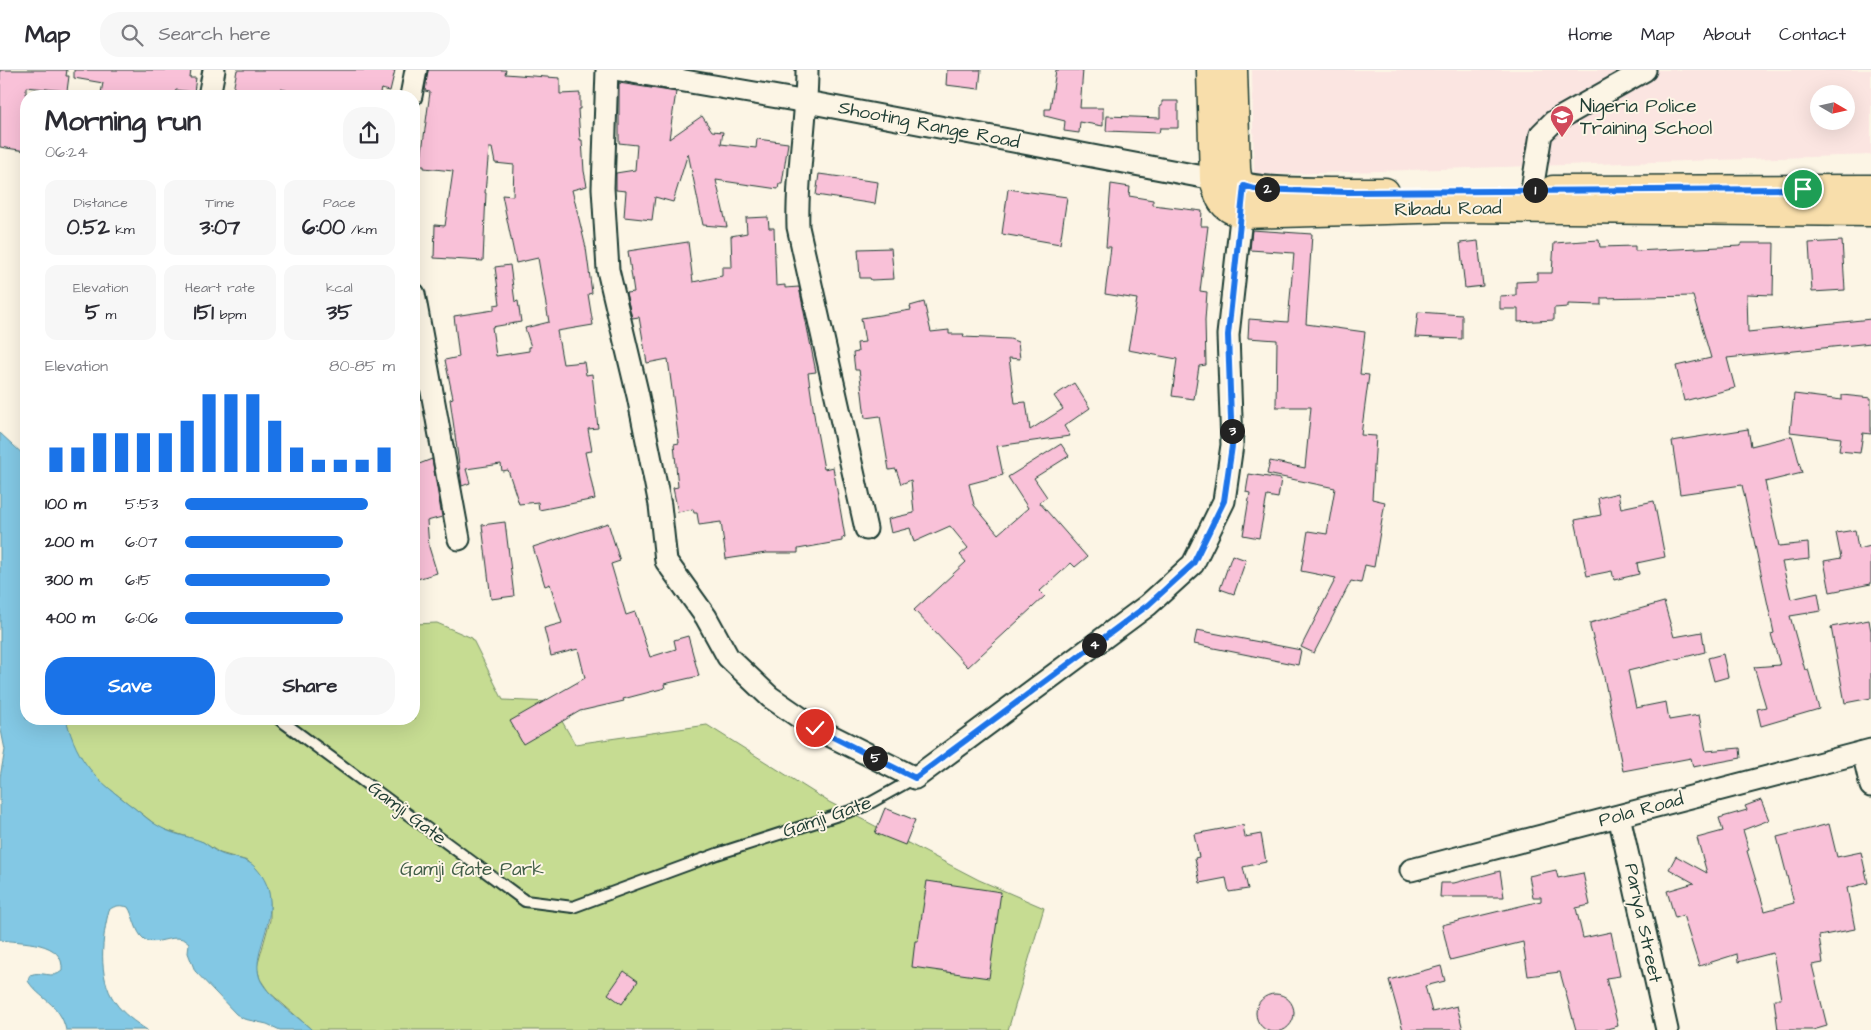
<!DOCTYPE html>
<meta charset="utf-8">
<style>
:root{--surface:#fff;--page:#f7f7f7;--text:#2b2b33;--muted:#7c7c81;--line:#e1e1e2;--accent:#1a73e8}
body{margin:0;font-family:"Architects Daughter",sans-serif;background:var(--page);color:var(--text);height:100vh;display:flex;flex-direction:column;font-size:19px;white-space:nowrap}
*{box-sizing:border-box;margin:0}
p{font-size:16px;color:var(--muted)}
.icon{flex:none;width:28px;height:28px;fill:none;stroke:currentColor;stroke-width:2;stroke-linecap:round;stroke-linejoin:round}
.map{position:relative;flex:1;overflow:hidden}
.sheet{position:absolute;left:20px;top:20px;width:400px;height:635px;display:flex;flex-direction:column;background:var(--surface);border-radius:20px;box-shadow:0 5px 20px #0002}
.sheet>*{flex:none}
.needle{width:32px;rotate:99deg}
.controls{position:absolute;left:1810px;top:15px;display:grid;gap:10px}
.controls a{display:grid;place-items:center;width:45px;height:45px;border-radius:50%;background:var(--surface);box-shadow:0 5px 20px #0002;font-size:25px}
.pin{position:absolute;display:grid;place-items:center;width:42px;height:42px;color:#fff;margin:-21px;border:2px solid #fff;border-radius:50%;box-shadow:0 1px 5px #0007}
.km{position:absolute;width:25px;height:25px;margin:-12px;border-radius:50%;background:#222;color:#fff;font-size:14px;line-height:25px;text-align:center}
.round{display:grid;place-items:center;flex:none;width:52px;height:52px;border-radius:20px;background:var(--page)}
.summary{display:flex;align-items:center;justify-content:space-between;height:85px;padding:0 25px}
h1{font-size:28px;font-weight:700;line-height:38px}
.metrics{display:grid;grid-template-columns:repeat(3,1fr);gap:8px;height:85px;padding:5px 25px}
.metrics div{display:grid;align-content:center;border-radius:12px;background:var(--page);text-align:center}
.metrics b{font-size:21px;font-weight:700}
.metrics small{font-size:14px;font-weight:400}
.metrics p{font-size:14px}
.chart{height:140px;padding:10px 25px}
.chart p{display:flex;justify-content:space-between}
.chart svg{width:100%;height:90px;margin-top:5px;stroke:var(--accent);stroke-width:6}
.button{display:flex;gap:10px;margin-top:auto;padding:10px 25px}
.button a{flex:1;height:58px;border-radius:20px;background:var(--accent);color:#fff;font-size:20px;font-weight:700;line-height:58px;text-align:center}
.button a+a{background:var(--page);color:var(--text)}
ul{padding:0 25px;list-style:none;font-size:16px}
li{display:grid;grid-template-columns:80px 60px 1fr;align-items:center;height:38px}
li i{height:12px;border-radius:6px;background:var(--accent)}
header{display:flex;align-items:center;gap:30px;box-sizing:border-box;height:70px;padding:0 25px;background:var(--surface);border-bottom:1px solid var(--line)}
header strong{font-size:24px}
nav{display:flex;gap:28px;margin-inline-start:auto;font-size:18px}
.search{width:350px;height:45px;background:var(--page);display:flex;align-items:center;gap:12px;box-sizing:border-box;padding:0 18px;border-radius:20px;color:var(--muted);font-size:19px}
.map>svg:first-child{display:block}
.built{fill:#fbe5e1;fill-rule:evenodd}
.green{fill:#c6dc92;stroke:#728c63}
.water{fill:#83c8e4;stroke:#5b909e}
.building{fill:#f9c1d8;stroke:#1f3d34}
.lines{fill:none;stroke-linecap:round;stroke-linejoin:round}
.lane-casing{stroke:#1f3d34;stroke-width:14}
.street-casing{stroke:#1f3d34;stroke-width:25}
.primary-casing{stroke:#1f3d34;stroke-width:31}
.lane{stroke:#fcf5e5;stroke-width:10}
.street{stroke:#fcf5e5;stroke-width:21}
.primary{stroke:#f8deab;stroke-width:28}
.route-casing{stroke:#fff;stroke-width:10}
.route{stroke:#1a73e8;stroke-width:6}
.labels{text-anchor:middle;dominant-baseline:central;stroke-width:4;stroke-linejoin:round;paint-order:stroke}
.poi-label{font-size:19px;fill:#1f3d34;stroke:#fcf5e5;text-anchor:start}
.street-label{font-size:19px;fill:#1f3d34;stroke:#fcf5e5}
.park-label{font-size:19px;fill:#405d47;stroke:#fcf5e5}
</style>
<header>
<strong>Map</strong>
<div class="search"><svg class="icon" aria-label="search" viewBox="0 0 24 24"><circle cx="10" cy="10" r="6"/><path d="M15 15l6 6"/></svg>Search here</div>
<nav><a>Home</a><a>Map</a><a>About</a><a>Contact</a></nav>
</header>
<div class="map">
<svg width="1871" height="960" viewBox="0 0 1871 960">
<rect width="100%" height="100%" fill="#fcf5e5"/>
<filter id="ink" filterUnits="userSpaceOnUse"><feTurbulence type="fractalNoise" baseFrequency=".02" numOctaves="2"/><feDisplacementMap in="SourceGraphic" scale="10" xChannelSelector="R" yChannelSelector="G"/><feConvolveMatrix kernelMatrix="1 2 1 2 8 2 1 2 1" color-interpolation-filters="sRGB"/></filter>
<g filter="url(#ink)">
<!-- built -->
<path class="built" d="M 1252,0 L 1871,0 L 1871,85 L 1254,105 ZM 1819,24 L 1846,24 L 1846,51 L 1819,51 Z"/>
<!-- green -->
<path class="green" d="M 437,553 L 472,568 L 503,630 L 551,632 L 575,674 L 707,655 L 829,732 L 979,810 L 1044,838 L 1008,960 L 312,960 L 268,921 L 260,909 L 257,897 L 270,850 L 270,833 L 268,818 L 248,791 L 220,783 L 203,772 L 160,758 L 102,713 L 84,693 L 72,672 L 66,649 L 414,649 L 414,554 Z"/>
<!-- water -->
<path class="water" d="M 0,363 L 26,387 L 26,649 L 66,649 C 78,694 96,709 133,737 C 141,743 150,752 160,757 C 173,765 189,766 203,772 C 208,775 213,780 219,783 C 232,789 246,787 256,798 C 292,838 246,881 261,911 C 270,928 297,946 312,960 L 280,960 L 267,954 L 244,949 L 236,944 L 195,901 L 188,883 L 189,873 C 176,860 156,878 144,869 C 135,862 134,846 128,837 C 121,835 115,835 109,840 C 102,868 97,906 115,932 C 123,944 135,952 147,960 L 66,960 C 60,933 39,929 28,911 L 30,905 C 42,900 52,910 62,901 C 65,870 21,873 0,870 L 0,707 L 5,680 L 0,655 Z"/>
<!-- building -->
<path class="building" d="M 0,0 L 67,0 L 66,6 L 69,6 L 67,21 L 26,17 L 26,81 L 0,77 Z
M 74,0 L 191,0 L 190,8 L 196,8 L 194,22 L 176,20 L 174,26 L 119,26 L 101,23 L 103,13 L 74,8 Z
M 237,0 L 395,0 L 390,21 L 381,19 L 379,26 L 311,26 L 281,19 L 280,26 L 232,26 Z
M 428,0 L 506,0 L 505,4 L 560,8 L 560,24 L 580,23 L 580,39 L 578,39 L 580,70 L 582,70 L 584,101 L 587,116 L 572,120 L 586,178 L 592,223 L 588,224 L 593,255 L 557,261 L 563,294 L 584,292 L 586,305 L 592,304 L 598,358 L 588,359 L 592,381 L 585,382 L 595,429 L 539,440 L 538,432 L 519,434 L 508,400 L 502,401 L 501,394 L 466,399 L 470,413 L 462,416 L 450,329 L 453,328 L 445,290 L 459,287 L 454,246 L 494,240 L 494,235 L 500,234 L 495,197 L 510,195 L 515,232 L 518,231 L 521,252 L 492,257 L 496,286 L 529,281 L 529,277 L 531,277 L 525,258 L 549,252 L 538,188 L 516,193 L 502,125 L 513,126 L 514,95 L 495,93 L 492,78 L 489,78 L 485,123 L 486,123 L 483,191 L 434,188 L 435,155 L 445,156 L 453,101 L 424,98 L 424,96 L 420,96 L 430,22 L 425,21 Z
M 947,0 L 981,0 L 979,19 L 946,15 Z
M 1056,0 L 1083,0 L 1080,38 L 1103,38 L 1103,56 L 1080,52 L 1079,63 L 1064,61 L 1065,51 L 1045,46 L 1045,39 L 1050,39 Z
M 619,13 L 676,22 L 669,69 L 702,46 L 712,61 L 723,62 L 721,74 L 756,78 L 757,69 L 788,73 L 782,114 L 779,114 L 778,119 L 716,110 L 727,157 L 703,155 L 688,83 L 673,132 L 655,127 L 652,150 L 624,147 L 626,121 L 616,120 L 616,103 L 635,100 L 637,75 L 619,73 Z
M 1162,31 L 1178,31 L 1178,58 L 1160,58 L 1159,63 L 1106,61 L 1107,46 L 1160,48 L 1160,36 L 1162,36 Z
M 819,104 L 878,112 L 875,134 L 816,125 Z
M 1111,114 L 1130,117 L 1129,126 L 1153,130 L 1153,135 L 1202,141 L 1201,156 L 1208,156 L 1200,221 L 1207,222 L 1205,250 L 1206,295 L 1199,296 L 1194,329 L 1172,326 L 1177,289 L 1128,280 L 1137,229 L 1105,224 L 1111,177 L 1106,177 Z
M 1008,119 L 1067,127 L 1060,174 L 1002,164 Z
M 768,147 L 769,158 L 774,158 L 776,216 L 785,215 L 785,218 L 799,217 L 816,302 L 808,303 L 815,351 L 824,399 L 833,397 L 845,467 L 842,468 L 842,471 L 798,479 L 798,483 L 766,483 L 726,489 L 721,452 L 699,455 L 697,443 L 694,443 L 693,439 L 678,442 L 673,418 L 678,417 L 674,374 L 679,373 L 668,289 L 647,293 L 639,247 L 632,248 L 626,223 L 634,222 L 628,181 L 688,172 L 693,212 L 722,206 L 722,197 L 732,197 L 731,166 L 747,163 L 746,148 Z
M 1252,160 L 1312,164 L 1306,254 L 1365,262 L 1360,304 L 1369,305 L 1361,365 L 1376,366 L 1372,429 L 1385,432 L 1374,497 L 1365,495 L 1361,513 L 1351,511 L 1314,583 L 1301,577 L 1336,508 L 1301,501 L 1308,461 L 1327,464 L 1335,418 L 1267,404 L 1270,391 L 1305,398 L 1311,337 L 1276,337 L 1277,270 L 1248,268 L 1249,249 L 1288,252 L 1294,183 L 1250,180 Z
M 1599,170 L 1600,177 L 1635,176 L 1635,181 L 1741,176 L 1741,173 L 1774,173 L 1773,225 L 1747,224 L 1748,262 L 1871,249 L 1871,273 L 1727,288 L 1735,318 L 1684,331 L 1676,296 L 1711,288 L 1693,226 L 1601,228 L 1601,235 L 1568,234 L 1568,237 L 1554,238 L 1554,250 L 1518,252 L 1518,239 L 1500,239 L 1500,226 L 1516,225 L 1516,212 L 1537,211 L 1537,203 L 1552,203 L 1554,173 Z
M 1478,171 L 1483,216 L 1465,218 L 1460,173 Z
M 1842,171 L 1845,220 L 1812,222 L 1809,173 Z
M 891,178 L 894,209 L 871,210 L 870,208 L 860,208 L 858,179 Z
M 924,232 L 931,262 L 949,260 L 949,264 L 964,264 L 963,267 L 1010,269 L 1018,272 L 1020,289 L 1009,288 L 1015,333 L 1026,332 L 1030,360 L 1063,339 L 1054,326 L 1074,313 L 1090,338 L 1064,356 L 1070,366 L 997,376 L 1003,405 L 969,414 L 974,435 L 998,464 L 1028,438 L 1008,407 L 1061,374 L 1069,386 L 1034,408 L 1047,427 L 1039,432 L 1087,487 L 1075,497 L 1071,493 L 1040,521 L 1045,526 L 968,597 L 914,540 L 966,492 L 960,485 L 968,478 L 950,456 L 914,472 L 910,458 L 891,463 L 888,449 L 914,443 L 911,410 L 901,414 L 896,399 L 889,400 L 880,346 L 865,348 L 860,306 L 859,300 L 855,300 L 853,283 L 858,282 L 857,273 L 865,272 L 861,248 L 911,240 L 910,236 Z
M 1418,242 L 1462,245 L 1462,269 L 1415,267 Z
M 1794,324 L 1842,330 L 1842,325 L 1871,328 L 1871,364 L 1863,363 L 1860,383 L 1839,381 L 1841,368 L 1790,362 Z
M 1748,359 L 1751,376 L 1792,366 L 1802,403 L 1765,412 L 1779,476 L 1808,473 L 1809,489 L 1782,492 L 1791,529 L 1818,523 L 1821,541 L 1790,546 L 1805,600 L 1808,599 L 1819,639 L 1761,656 L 1757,639 L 1766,637 L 1754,597 L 1780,595 L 1771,564 L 1774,563 L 1742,415 L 1680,424 L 1672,371 Z
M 432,389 L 442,447 L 427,451 L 429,477 L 437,503 L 414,510 L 414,396 Z
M 1249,404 L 1281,409 L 1278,428 L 1267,426 L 1259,468 L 1243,465 L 1250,423 L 1246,422 Z
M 1618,423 L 1621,438 L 1654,431 L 1665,487 L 1637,493 L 1639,504 L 1614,510 L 1612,501 L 1587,506 L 1575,450 L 1601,445 L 1598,428 Z
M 505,452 L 514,526 L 491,529 L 482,455 Z
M 608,453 L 620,491 L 611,494 L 626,545 L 635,542 L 650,587 L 676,579 L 674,570 L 688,566 L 699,606 L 664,614 L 665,618 L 623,629 L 624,631 L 580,641 L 523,674 L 510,651 L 585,608 L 578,579 L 551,586 L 544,558 L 562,553 L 550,514 L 545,516 L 533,477 Z
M 1855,460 L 1858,479 L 1871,476 L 1871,514 L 1830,522 L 1824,491 L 1841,488 L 1836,463 Z
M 1232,485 L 1246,490 L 1234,524 L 1220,519 Z
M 1664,532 L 1674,567 L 1702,562 L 1705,582 L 1628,601 L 1636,638 L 1666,632 L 1669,650 L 1699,645 L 1706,681 L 1740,678 L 1741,688 L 1693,697 L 1691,688 L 1623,701 L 1604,607 L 1590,557 L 1590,553 Z
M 1869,550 L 1871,561 L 1871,628 L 1845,633 L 1831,557 Z
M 1197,560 L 1301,580 L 1298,595 L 1194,574 Z
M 1723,584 L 1728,607 L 1714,611 L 1708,588 Z
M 1761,730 L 1769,750 L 1743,760 L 1749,780 L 1747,781 L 1765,841 L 1794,833 L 1777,767 L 1829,754 L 1837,787 L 1861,782 L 1868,813 L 1847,818 L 1855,859 L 1819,866 L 1823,893 L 1812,895 L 1827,956 L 1813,960 L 1778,960 L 1774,929 L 1781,929 L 1773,883 L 1738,892 L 1737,884 L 1699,896 L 1683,845 L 1675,848 L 1667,821 L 1694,813 L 1669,799 L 1676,786 L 1707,803 L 1697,768 L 1723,761 L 1719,748 L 1747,740 L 1745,736 Z
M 885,738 L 915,750 L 905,775 L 875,763 Z
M 1243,755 L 1245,767 L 1261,764 L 1266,792 L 1243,797 L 1248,819 L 1229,822 L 1226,808 L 1200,813 L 1195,788 L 1199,787 L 1194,764 Z
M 1556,800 L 1558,808 L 1583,803 L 1590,835 L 1576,838 L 1583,868 L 1611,862 L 1620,906 L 1606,908 L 1618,956 L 1603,960 L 1576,960 L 1560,902 L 1528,906 L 1523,872 L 1450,890 L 1442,855 L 1541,831 L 1541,827 L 1533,827 L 1529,806 Z
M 1500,801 L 1504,827 L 1440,827 L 1441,813 L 1454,813 Z
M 927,811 L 1001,822 L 989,908 L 912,897 L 915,871 L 918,871 Z
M 1441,896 L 1445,911 L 1425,916 L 1432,942 L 1457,936 L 1463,960 L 1403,960 L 1389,910 Z
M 624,901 L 638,911 L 622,934 L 608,924 Z
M1256 943a19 19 0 1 1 38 0a19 19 0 1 1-38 0Z"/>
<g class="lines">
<!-- lane casing -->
<g class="lane-casing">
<path id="lane" d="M 279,649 L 525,831 L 573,837 L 717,784 L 863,737 L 915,708"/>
</g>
<!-- street casing -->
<g class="street-casing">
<path id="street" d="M 607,0 L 603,118 L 608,200 L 638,326 L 660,435 L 666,491 L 706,547 L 728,587 L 770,627 L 815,658 L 915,708 L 1148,535 L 1193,494 L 1224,431 L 1232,375 L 1228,265 L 1243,130
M 620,0 L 807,32 L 1214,109 L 1229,109
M 807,0 C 807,53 796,104 798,157 L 866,459
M 209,26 L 214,0
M 411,26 L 416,0
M 1532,120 L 1541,64 L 1553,52 L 1645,0
M 414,224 L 459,469
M 1863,682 L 1871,716
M 1619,746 L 1667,960
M 1411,800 L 1871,680"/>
</g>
<!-- primary casing -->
<g class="primary-casing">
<path id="primary" d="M 1211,0 L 1214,109 C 1219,128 1221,137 1242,144 L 1454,138 L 1871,142
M 1233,0 L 1236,99 C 1237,106 1237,112 1244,116 C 1255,123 1364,122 1385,122
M 1553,120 L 1871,119"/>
</g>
<!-- lane -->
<use href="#lane" class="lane"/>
<!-- street -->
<use href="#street" class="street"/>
<!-- primary -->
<use href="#primary" class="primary"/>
</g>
</g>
<g class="lines" filter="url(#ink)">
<!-- route casing -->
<g class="route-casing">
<path id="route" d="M 815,658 L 915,708 L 1148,535 L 1193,494 L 1224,431 L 1232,376 L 1228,265 L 1244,116 L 1254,119 L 1348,122 L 1803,119"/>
</g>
<!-- route -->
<use href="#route" class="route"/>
</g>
<!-- icons -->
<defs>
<g id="university-pin" transform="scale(1.25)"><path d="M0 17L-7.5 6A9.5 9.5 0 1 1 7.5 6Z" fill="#d1495b" stroke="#fcf5e5"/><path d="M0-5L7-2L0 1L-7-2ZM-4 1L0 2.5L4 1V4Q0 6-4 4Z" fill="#fff"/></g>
</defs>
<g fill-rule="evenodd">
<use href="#university-pin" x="1562" y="47"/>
</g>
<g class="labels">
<!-- poi labels -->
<g class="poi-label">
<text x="1580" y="36">Nigeria Police<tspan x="1580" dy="22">Training School</tspan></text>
</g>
<!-- street labels -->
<g class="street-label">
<text transform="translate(929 55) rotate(11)">Shooting Range Road</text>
<text transform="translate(1448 139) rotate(-1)">Ribadu Road</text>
<text transform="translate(1641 740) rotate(-15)">Pola Road</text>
<text transform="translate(407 743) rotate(37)">Gamji Gate</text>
<text transform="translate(827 747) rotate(-19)">Gamji Gate</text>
<text transform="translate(1643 853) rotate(78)">Pariya Street</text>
</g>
<!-- park labels -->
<g class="park-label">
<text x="472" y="799">Gamji Gate Park</text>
</g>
</g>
</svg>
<div class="controls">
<a><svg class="needle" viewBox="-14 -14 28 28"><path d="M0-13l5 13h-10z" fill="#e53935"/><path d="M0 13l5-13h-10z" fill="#7c7c81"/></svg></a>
</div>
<div class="pin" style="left:1803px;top:119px;background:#1e9e55"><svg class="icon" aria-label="arrive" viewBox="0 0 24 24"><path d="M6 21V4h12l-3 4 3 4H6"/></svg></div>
<div class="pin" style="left:815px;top:658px;background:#d93025"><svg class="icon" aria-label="check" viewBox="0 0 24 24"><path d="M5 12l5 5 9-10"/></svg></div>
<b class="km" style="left:1535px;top:120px">1</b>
<b class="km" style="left:1267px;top:119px">2</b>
<b class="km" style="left:1232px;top:361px">3</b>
<b class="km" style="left:1094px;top:575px">4</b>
<b class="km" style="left:875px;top:688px">5</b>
<section class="sheet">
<div class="summary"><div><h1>Morning run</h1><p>06:24</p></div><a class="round"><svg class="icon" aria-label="share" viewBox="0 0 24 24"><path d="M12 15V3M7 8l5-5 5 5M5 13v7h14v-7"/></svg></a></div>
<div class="metrics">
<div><p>Distance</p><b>0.52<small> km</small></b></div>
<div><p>Time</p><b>3:07</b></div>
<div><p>Pace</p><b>6:00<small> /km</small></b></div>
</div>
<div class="metrics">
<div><p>Elevation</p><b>5<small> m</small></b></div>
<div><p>Heart rate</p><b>151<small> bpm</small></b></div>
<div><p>kcal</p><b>35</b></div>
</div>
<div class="chart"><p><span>Elevation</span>80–85 m</p>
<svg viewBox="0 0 160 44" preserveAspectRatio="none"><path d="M5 44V32M15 44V32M25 44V25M35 44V25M45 44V25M55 44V25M65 44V19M75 44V6M85 44V6M95 44V6M105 44V19M115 44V32M125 44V38M135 44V38M145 44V38M155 44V32"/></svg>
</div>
<ul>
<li><b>100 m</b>5:53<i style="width:87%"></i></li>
<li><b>200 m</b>6:07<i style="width:75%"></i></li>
<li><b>300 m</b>6:15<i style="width:69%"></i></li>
<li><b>400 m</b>6:06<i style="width:75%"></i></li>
</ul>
<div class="button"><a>Save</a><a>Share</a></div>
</section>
</div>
